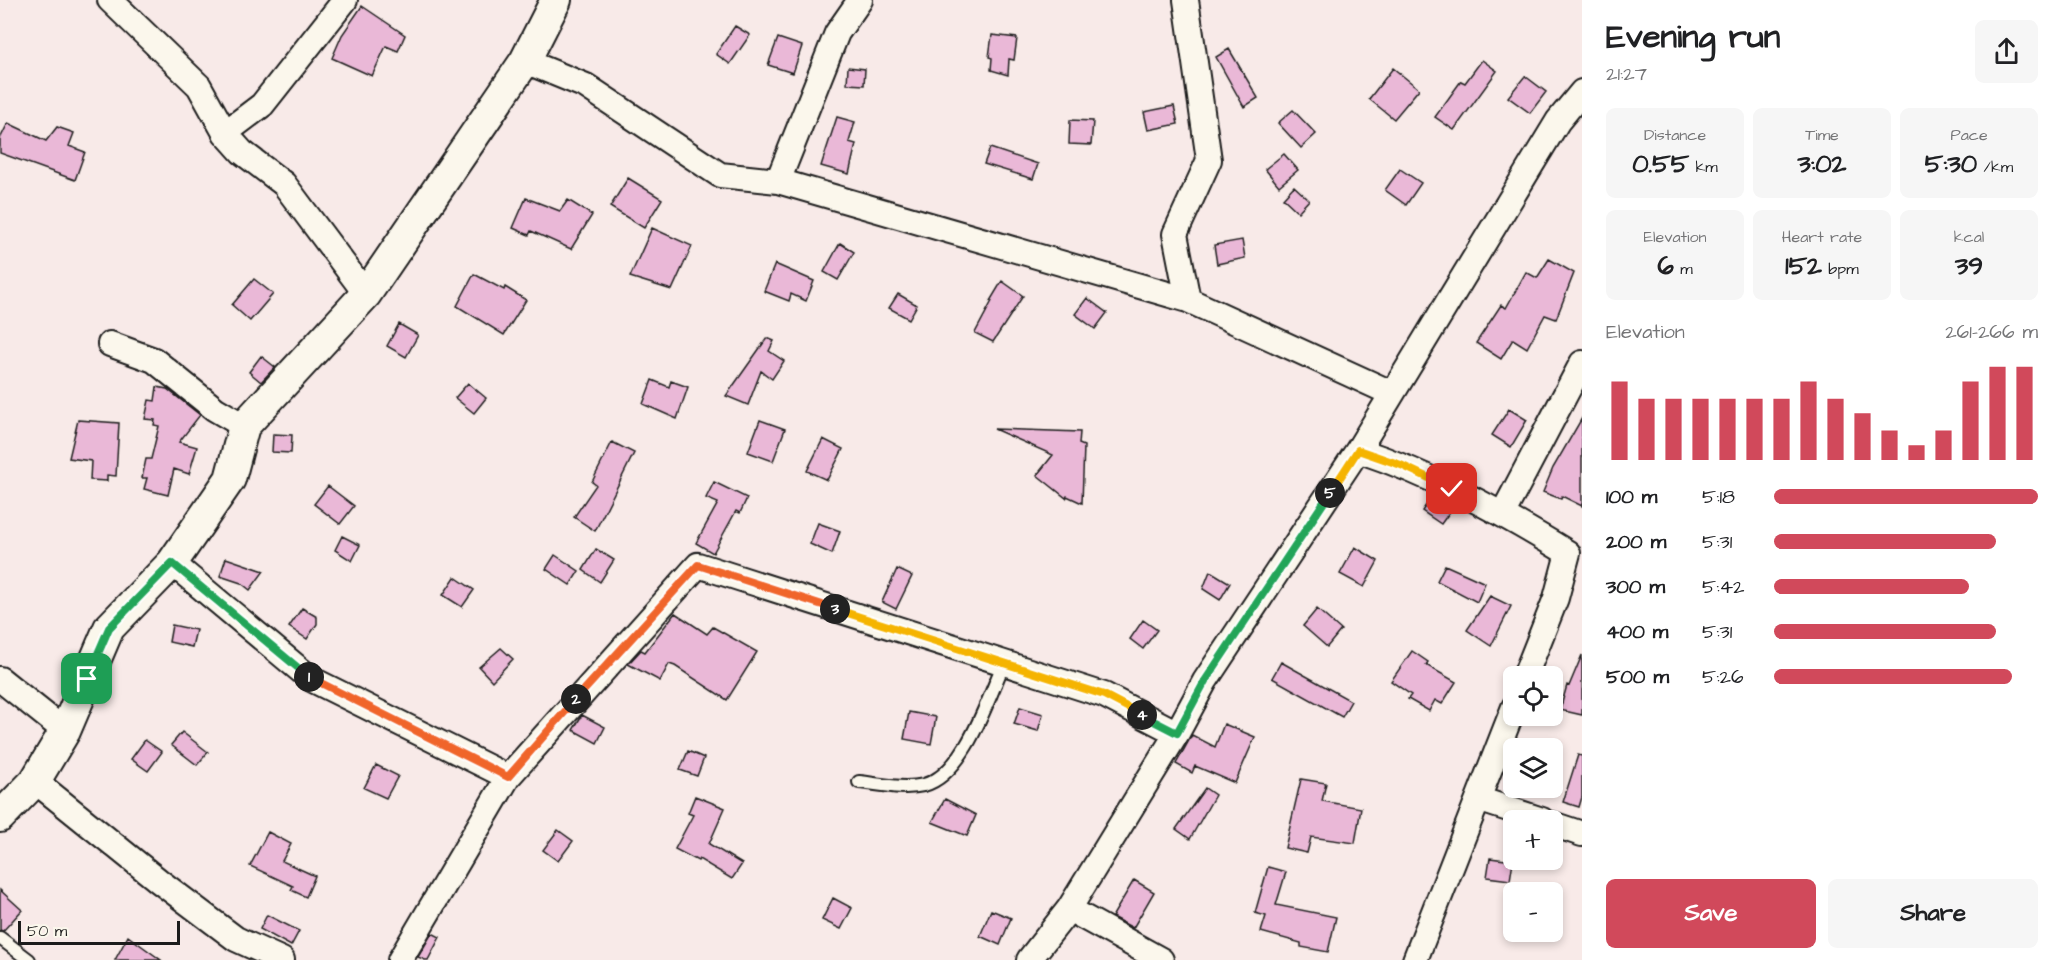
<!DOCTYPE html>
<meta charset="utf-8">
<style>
:root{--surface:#fff;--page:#f6f6f6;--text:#202124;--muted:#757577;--accent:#d1495b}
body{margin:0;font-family:"Architects Daughter",sans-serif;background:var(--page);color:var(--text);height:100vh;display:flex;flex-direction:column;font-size:22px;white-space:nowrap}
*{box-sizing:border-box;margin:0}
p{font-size:20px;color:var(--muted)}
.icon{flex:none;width:33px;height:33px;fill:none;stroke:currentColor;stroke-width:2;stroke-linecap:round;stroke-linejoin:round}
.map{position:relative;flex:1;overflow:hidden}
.drawer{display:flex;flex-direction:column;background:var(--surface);width:480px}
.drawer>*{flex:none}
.fabs{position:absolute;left:1503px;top:666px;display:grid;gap:12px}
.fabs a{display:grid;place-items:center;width:60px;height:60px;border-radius:9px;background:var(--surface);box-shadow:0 3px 9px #0003;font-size:30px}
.scale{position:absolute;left:18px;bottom:15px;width:162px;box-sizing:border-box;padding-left:6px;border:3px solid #1c1c1c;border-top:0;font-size:16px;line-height:21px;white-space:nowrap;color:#1c1c1c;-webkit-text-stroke:4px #fbf7ec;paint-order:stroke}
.pin{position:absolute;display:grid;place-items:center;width:51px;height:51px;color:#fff;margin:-26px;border-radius:12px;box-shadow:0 3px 9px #0006}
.km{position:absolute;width:30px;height:30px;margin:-15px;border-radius:50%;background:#222;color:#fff;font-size:16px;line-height:30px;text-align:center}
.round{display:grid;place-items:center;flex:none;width:63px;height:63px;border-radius:9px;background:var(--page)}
.head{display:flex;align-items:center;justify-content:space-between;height:102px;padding:0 24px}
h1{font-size:33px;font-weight:700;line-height:45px}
.metrics{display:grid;grid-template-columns:repeat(3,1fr);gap:9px;height:102px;padding:6px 24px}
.metrics div{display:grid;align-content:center;border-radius:9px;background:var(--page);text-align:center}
.metrics b{font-size:26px;font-weight:700}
.metrics small{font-size:16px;font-weight:400}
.metrics p{font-size:16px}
.chart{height:168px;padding:12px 24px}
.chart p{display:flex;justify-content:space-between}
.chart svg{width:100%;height:108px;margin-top:6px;stroke:var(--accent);stroke-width:6}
.cta{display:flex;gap:12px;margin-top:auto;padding:12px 24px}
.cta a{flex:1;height:69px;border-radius:9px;background:var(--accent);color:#fff;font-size:24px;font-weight:700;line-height:69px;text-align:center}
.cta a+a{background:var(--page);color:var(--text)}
ul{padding:0 24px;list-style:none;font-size:20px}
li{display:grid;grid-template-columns:96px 72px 1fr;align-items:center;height:45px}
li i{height:15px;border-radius:8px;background:var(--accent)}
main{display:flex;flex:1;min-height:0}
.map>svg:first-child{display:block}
.building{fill:#eab8d7;stroke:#1c1c1c;stroke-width:1.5}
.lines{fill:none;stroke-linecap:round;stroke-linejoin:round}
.service-casing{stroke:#1c1c1c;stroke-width:16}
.minor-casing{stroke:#1c1c1c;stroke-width:28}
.tertiary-casing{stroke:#1c1c1c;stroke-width:34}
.service{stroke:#fbf7ec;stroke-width:12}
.minor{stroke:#fbf7ec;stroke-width:24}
.tertiary{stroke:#fbf7ec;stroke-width:30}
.split-1-casing{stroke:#fff;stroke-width:12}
.split-2-casing{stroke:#fff;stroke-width:12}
.split-3-casing{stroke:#fff;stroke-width:12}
.split-4-casing{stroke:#fff;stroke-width:12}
.split-5-casing{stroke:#fff;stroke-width:12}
.split-6-casing{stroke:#fff;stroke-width:12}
.split-1{stroke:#22a559;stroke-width:8}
.split-2{stroke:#f0652b;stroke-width:8}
.split-3{stroke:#f0652b;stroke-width:8}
.split-4{stroke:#f5b400;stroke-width:8}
.split-5{stroke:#22a559;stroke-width:8}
.split-6{stroke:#f5b400;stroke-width:8}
</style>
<main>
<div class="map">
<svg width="1582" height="960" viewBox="0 0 1582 960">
<rect width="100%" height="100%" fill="#f8eae8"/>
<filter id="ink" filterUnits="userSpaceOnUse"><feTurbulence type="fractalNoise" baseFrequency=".0167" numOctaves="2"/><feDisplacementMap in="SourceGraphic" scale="12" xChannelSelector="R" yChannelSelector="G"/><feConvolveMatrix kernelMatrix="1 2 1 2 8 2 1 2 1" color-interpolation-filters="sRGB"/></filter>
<g filter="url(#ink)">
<!-- building -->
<path class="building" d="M 362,6 L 405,35 L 398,51 L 386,46 L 372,76 L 332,58 L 342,35 Z
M 735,26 L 750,35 L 730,64 L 716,54 Z
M 992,35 L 1017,38 L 1014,60 L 1009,59 L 1008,75 L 991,70 L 992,58 L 989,57 Z
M 778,38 L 802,46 L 793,73 L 768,65 Z
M 1229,49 L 1258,98 L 1244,107 L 1216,57 Z
M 1482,60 L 1497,71 L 1454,130 L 1435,117 L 1461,81 L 1465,83 Z
M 848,67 L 865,69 L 864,85 L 847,84 Z
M 1393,68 L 1419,89 L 1394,119 L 1369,99 Z
M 1525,76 L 1546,92 L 1530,113 L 1508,97 Z
M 1174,106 L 1178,124 L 1148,130 L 1144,112 Z
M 1293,110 L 1316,134 L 1301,148 L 1278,123 Z
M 837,117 L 855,122 L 849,142 L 856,144 L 849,174 L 821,166 Z
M 1070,120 L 1093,121 L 1091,145 L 1069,144 Z
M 8,123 L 46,141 L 57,127 L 74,133 L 69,146 L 85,152 L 75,180 L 0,153 L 0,139 Z
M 990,148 L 1038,164 L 1033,179 L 984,164 Z
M 1284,154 L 1298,170 L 1279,186 L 1265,169 Z
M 1400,169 L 1421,183 L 1406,205 L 1385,190 Z
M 628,178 L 662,199 L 644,228 L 610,207 Z
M 1294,186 L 1309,200 L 1298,212 L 1283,198 Z
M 526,198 L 560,211 L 568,200 L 592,215 L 571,249 L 531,231 L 529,235 L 513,228 Z
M 652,228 L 692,246 L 672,290 L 630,277 Z
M 1242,240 L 1245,258 L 1217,264 L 1214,245 Z
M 840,243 L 854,252 L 838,280 L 824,272 Z
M 1549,259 L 1574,273 L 1556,319 L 1545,315 L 1527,348 L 1513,339 L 1501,359 L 1476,343 L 1501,305 L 1506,308 L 1526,272 L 1537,278 Z
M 775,264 L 814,281 L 806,301 L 791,294 L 789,301 L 764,291 Z
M 474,274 L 504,290 L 505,287 L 526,300 L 504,335 L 457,306 Z
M 254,279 L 273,294 L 250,321 L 232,305 Z
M 1002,281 L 1023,296 L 993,342 L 975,333 L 992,301 L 990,301 Z
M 898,294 L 917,305 L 909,319 L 889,308 Z
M 1087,298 L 1107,313 L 1095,329 L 1075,314 Z
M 399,324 L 418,335 L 406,357 L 387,346 Z
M 767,338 L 774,341 L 769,351 L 784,361 L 772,379 L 761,371 L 748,405 L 726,396 Z
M 261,356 L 275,367 L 261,382 L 249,372 Z
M 652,380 L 669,387 L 671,381 L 688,387 L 677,419 L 643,404 Z
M 468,383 L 486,398 L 474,413 L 455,398 Z
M 157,387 L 167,389 L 200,415 L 179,442 L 197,447 L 189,474 L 174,469 L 168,495 L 144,489 L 147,478 L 142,478 L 146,459 L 151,459 L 159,426 L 154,425 L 155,420 L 145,419 L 149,400 L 155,401 Z
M 1509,409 L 1527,420 L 1511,447 L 1492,435 Z
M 1582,418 L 1582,506 L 1562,496 L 1561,499 L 1543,492 L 1553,468 Z
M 78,420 L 119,423 L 116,476 L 107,475 L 107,481 L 90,480 L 91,461 L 69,458 Z
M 760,420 L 785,429 L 773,461 L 748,452 Z
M 994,429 L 1080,432 L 1079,444 L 1084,446 L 1082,503 L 1067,496 L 1066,498 L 1037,475 L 1053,455 Z
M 273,434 L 292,435 L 291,453 L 272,452 Z
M 823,439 L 843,449 L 827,480 L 807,471 Z
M 612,442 L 634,453 L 595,531 L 574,517 L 596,485 L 592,482 Z
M 714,482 L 747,498 L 740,513 L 736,511 L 713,553 L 696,543 L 718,503 L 706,498 Z
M 328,486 L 354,506 L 340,524 L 314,504 Z
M 1433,495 L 1454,506 L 1441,524 L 1422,511 Z
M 818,523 L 840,531 L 832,554 L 810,544 Z
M 342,536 L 360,545 L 352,561 L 335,550 Z
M 1355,547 L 1378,561 L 1364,587 L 1340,574 Z
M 596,549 L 614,560 L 600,582 L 583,570 Z
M 555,555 L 579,571 L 570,585 L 546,569 Z
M 226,558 L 264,571 L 250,590 L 241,583 L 220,576 Z
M 1445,565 L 1485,583 L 1477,602 L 1437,581 Z
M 897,569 L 912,576 L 896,609 L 882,602 Z
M 1210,571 L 1230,583 L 1220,600 L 1203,589 Z
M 455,577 L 474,590 L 462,607 L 443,595 Z
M 1490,596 L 1511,606 L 1491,646 L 1467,630 Z
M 302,608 L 317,617 L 317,624 L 307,639 L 289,627 Z
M 1317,609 L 1341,630 L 1327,647 L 1303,626 Z
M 675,613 L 707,634 L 713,627 L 757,652 L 727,700 L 675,666 L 669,664 L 660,681 L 628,664 L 641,650 L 645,652 Z
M 1143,620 L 1157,630 L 1143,649 L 1130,639 Z
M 172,625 L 196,630 L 192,647 L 169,642 Z
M 501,648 L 513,659 L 492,681 L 479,667 Z
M 1412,651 L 1428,662 L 1426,665 L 1456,682 L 1442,704 L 1435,700 L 1429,711 L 1408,699 L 1411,695 L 1391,681 Z
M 1582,655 L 1582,715 L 1560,710 L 1567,685 L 1569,686 Z
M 1281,662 L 1351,701 L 1342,717 L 1272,678 Z
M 1020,707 L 1043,714 L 1038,731 L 1014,724 Z
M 909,712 L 936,717 L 931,744 L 904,739 Z
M 582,715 L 605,727 L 597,743 L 573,730 Z
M 1224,724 L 1255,737 L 1235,783 L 1195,766 L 1192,773 L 1176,764 L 1192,735 L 1215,747 Z
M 182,732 L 208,752 L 197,765 L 171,745 Z
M 145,740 L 162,752 L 148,771 L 131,759 Z
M 688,751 L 704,758 L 697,776 L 680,770 Z
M 1578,755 L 1582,756 L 1582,797 L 1579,807 L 1563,802 Z
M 376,765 L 398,776 L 386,798 L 364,788 Z
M 1301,779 L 1326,783 L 1322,801 L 1361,808 L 1355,843 L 1311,837 L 1307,853 L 1285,848 Z
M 1205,788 L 1215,795 L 1190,839 L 1176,829 Z
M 695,796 L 725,808 L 709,844 L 742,864 L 732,879 L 699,859 L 698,861 L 675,849 L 693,815 L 688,813 Z
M 945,799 L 976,815 L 967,836 L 932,822 Z
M 558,830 L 573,841 L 558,861 L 543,850 Z
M 268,832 L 291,844 L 282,861 L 315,876 L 306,897 L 291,890 L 293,886 L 250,866 Z
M 1490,858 L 1513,861 L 1510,880 L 1487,877 Z
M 1268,867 L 1286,872 L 1276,905 L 1336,917 L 1328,952 L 1301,947 L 1301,943 L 1261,932 L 1266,916 L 1255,913 Z
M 1134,880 L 1154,892 L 1133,928 L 1112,917 Z
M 0,890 L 22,910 L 3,931 L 0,930 Z
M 833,898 L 852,908 L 841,929 L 822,920 Z
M 991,910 L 1011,918 L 1000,945 L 980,936 Z
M 267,915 L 299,931 L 291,946 L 260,929 Z
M 432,933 L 440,937 L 428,960 L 425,960 L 418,957 Z
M 128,936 L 161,960 L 115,960 Z"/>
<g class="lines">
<!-- service casing -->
<g class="service-casing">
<path id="service" d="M 859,782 C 880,784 903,790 924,785 C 965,774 988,698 1004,663
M 0,938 L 29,960"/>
</g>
<!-- minor casing -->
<g class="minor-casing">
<path id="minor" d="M 110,0 L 199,86 L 225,133 L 242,152 L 284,184 L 366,294
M 1186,0 L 1209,160 L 1175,234 L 1188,300
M 525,61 L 586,86 L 720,175 L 778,181 L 1188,300 L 1391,393
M 225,133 L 262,105 L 345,0
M 778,181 L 837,33 L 860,0
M 110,344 L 154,360 L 215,409 L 244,426
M 1358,450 C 1433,475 1501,512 1568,553 L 1556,598 L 1525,676
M 1503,513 L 1582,363
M 172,563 L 311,679 L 508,777
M 0,679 L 65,731
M 35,781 L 159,881 L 236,939 L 282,960
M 1478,799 L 1542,820
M 1552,824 L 1582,834
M 1069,909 L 1161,960
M 400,960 L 508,777 L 698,565 L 1104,695 L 1177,733
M 1029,960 L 1069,909 L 1177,733 L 1205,681 L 1358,450 L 1558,121 L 1582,92
M 1415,960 L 1514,707"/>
</g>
<!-- tertiary casing -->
<g class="tertiary-casing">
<path id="tertiary" d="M 0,817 L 35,781 L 65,731 L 109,628 L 172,563 L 230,479 L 244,426 L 366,294 L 525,61 L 556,0"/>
</g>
<!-- service -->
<use href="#service" class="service"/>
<!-- minor -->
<use href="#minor" class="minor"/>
<!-- tertiary -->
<use href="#tertiary" class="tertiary"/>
</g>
</g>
<g class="lines" filter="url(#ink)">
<!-- split-1 casing -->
<g class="split-1-casing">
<path id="split-1" d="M 87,679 L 109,628 L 172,563 L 309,677"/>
</g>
<!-- split-2 casing -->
<g class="split-2-casing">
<path id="split-2" d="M 309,677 L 508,777 L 576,699"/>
</g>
<!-- split-3 casing -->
<g class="split-3-casing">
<path id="split-3" d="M 576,699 L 698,565 L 835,609"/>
</g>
<!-- split-4 casing -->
<g class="split-4-casing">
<path id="split-4" d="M 835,609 L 1104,695 L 1142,715"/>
</g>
<!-- split-5 casing -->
<g class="split-5-casing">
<path id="split-5" d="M 1142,715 L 1177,733 L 1205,681 L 1330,493"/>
</g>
<!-- split-6 casing -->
<g class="split-6-casing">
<path id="split-6" d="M 1330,493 L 1358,450 L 1401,465 L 1452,489"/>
</g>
<!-- split-1 -->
<use href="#split-1" class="split-1"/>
<!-- split-2 -->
<use href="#split-2" class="split-2"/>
<!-- split-3 -->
<use href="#split-3" class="split-3"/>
<!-- split-4 -->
<use href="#split-4" class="split-4"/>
<!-- split-5 -->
<use href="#split-5" class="split-5"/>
<!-- split-6 -->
<use href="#split-6" class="split-6"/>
</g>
</svg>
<div class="fabs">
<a><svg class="icon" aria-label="locate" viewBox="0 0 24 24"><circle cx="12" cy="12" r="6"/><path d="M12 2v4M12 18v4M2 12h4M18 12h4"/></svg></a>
<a><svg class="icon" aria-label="layers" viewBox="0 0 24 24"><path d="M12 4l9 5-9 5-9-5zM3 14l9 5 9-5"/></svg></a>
<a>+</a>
<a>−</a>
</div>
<div class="scale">50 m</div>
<div class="pin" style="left:87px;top:679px;background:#1e9e55"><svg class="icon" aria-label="arrive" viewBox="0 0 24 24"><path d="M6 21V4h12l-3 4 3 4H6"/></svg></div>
<div class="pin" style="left:1452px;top:489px;background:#d93025"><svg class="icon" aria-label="check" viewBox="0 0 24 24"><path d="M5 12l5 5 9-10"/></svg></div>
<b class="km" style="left:309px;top:677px">1</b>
<b class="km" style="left:576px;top:699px">2</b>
<b class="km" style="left:835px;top:609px">3</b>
<b class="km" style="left:1142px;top:715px">4</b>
<b class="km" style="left:1330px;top:493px">5</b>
</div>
<section class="drawer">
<div class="head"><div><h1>Evening run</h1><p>21:27</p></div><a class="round"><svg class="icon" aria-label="share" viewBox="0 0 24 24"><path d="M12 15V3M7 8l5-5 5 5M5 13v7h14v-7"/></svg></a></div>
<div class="metrics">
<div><p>Distance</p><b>0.55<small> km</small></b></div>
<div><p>Time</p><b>3:02</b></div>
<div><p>Pace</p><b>5:30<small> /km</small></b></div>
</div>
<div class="metrics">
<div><p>Elevation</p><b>6<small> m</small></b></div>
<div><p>Heart rate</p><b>152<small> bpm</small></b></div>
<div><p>kcal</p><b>39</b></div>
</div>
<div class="chart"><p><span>Elevation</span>261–266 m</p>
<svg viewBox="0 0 160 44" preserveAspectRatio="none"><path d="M5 44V12M15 44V19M25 44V19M35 44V19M45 44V19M55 44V19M65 44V19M75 44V12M85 44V19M95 44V25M105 44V32M115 44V38M125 44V32M135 44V12M145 44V6M155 44V6"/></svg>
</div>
<ul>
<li><b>100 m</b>5:18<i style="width:100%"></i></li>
<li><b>200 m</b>5:31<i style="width:84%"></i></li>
<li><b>300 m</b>5:42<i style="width:74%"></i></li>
<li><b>400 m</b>5:31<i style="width:84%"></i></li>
<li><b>500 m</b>5:26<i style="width:90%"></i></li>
</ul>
<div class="cta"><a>Save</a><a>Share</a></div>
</section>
</main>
